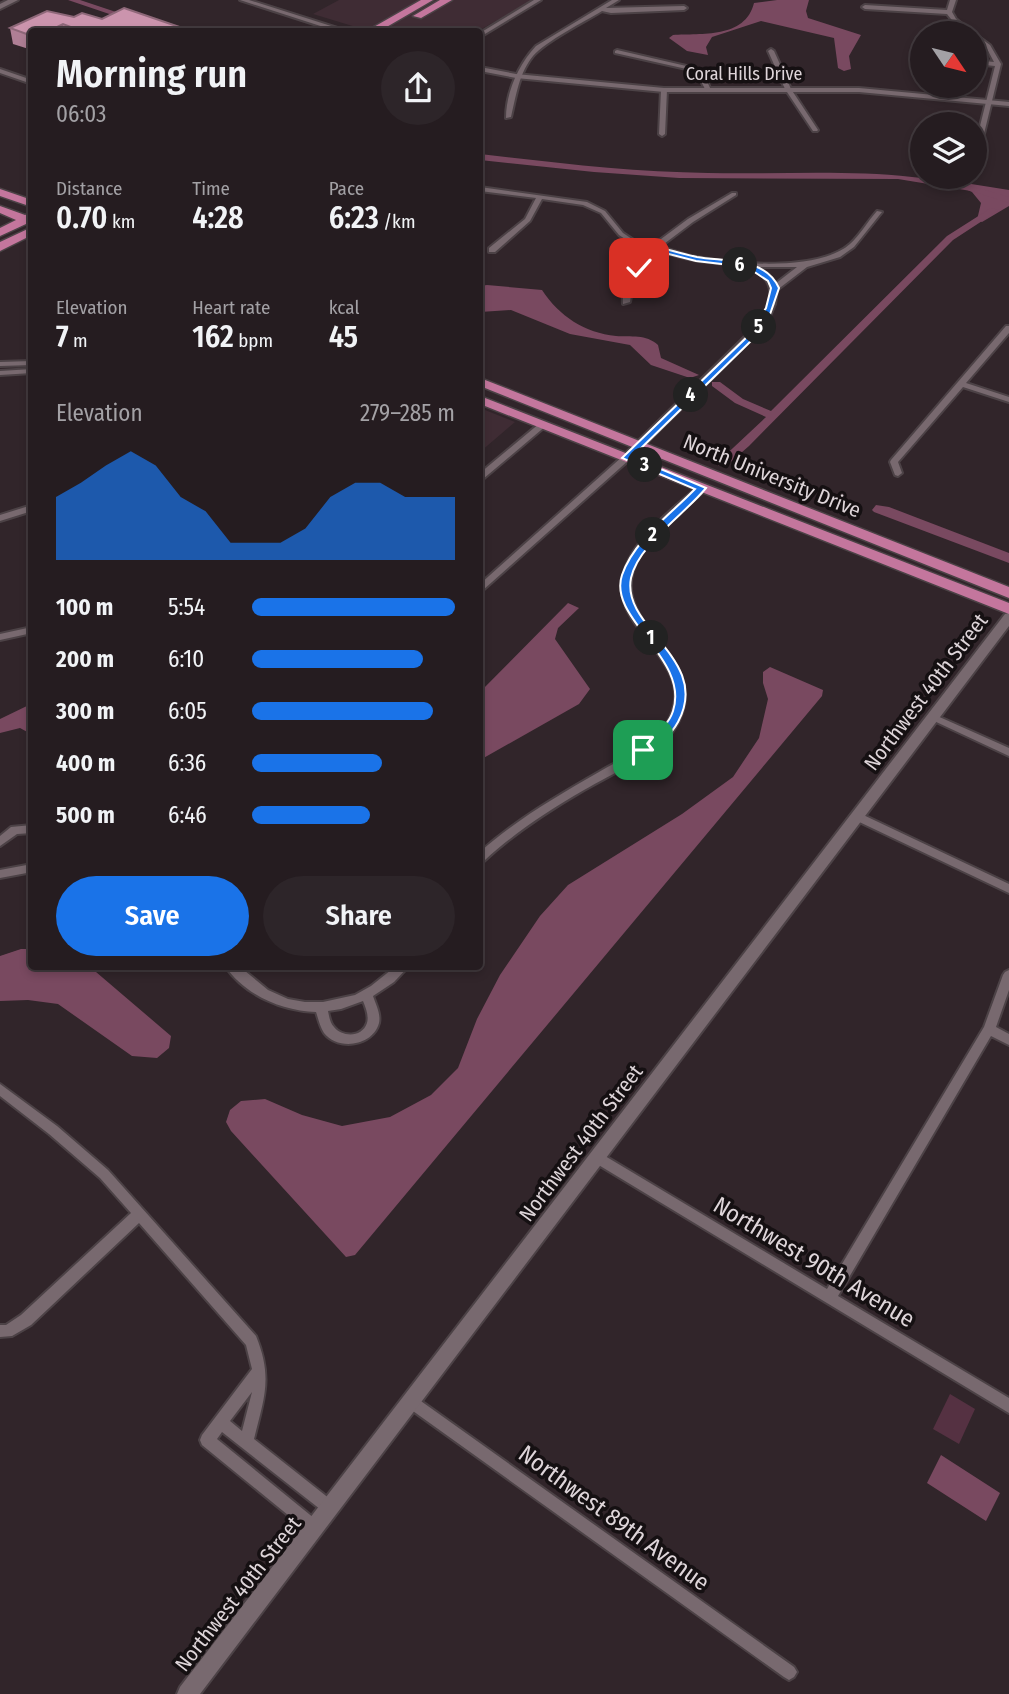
<!DOCTYPE html>
<meta charset="utf-8">
<style>
:root{--surface:#251c20;--page:#2d2529;--text:#f1f3f6;--muted:#a3a1a5;--line:#423a3e;--accent:#1a73e8}
body{margin:0;font-family:"Fira Sans Condensed",sans-serif;background:var(--page);color:var(--text);height:100vh;display:flex;flex-direction:column;font-size:26px;white-space:nowrap}
*{box-sizing:border-box;margin:0}
p{font-size:23px;color:var(--muted)}
.icon{flex:none;width:38px;height:38px;fill:none;stroke:currentColor;stroke-width:2;stroke-linecap:round;stroke-linejoin:round}
.map{position:relative;flex:1;overflow:hidden}
.details{position:absolute;left:28px;top:28px;width:455px;height:942px;display:flex;flex-direction:column;background:var(--surface);border-radius:7px;box-shadow:0 4px 10px #0003,0 0 0 2px var(--line)}
.details>*{flex:none}
.needle{width:46px;rotate:125deg}
.controls{position:absolute;left:910px;top:21px;display:grid;gap:14px}
.controls a{display:grid;place-items:center;width:77px;height:77px;border-radius:50%;background:var(--surface);box-shadow:0 4px 10px #0003,0 0 0 2px var(--line);font-size:35px}
.pin{position:absolute;display:grid;place-items:center;width:60px;height:60px;color:#fff;margin:-30px;border-radius:14px;box-shadow:0 4px 10px #0006}
.km{position:absolute;width:35px;height:35px;margin:-18px;border-radius:50%;background:#222;color:#fff;font-size:19px;line-height:35px;text-align:center}
.round{display:grid;place-items:center;flex:none;width:74px;height:74px;border-radius:37px;background:var(--page)}
.summary{display:flex;align-items:center;justify-content:space-between;height:119px;padding:0 28px}
h1{font-size:38px;font-weight:600;line-height:52px}
.figures{display:grid;grid-template-columns:repeat(3,1fr);gap:10px;height:119px;padding:7px 28px}
.figures div{display:grid;align-content:center}
.figures b{font-size:30px;font-weight:600}
.figures small{font-size:19px;font-weight:400}
.figures p{font-size:19px}
.chart{height:196px;padding:14px 28px}
.chart p{display:flex;justify-content:space-between}
.chart svg{width:100%;height:126px;margin-top:7px;fill:var(--accent);opacity:.7}
.cta{display:flex;gap:14px;margin-top:auto;padding:14px 28px}
.cta a{flex:1;height:80px;border-radius:42px;background:var(--accent);color:#fff;font-size:28px;font-weight:600;line-height:80px;text-align:center}
.cta a+a{background:var(--page);color:var(--text)}
ul{padding:0 28px;list-style:none;font-size:23px}
li{display:grid;grid-template-columns:112px 84px 1fr;align-items:center;height:52px}
li i{height:18px;border-radius:9px;background:var(--accent)}
.map>svg:first-child{display:block}
.built{fill:#3f2c34}
.green{fill:#553142}
.water{fill:#794960}
.lines{fill:none;stroke-linecap:round;stroke-linejoin:round}
.canal{fill:#794960;fill-rule:evenodd}
.minor-casing{stroke:#4c4246;stroke-width:4}
.tertiary-casing{stroke:#4c4246;stroke-width:4}
.primary-casing{stroke:#4c4246;stroke-width:3}
.minor{fill:#78696f;fill-rule:evenodd}
.tertiary{fill:#78696f;fill-rule:evenodd}
.primary{fill:#c4769d;fill-rule:evenodd}
.wall{fill:#af7f95}
.shaded-wall{fill:#8e6879}
.building{fill:#cb94ad;stroke:#8e6879;stroke-width:2}
.route{fill:#1a73e8;stroke:#fff;stroke-width:2}
.labels{text-anchor:middle;dominant-baseline:central;stroke-width:7;stroke-linejoin:round;paint-order:stroke}
.far-street-label{font-size:18px;fill:#ded5d9;stroke:#151012}
.street-label{font-size:21px;fill:#ded5d9;stroke:#151012}
.near-street-label{font-size:24px;fill:#ded5d9;stroke:#151012}
</style>
<div class="map">
<svg width="1009" height="1694" viewBox="0 0 1009 1694">
<rect width="100%" height="100%" fill="#31252a"/>
<!-- built -->
<path class="built" d="M 339,0 L 533,0 L 478,31 L 369,31 L 313,14 Z
M 480,408 L 515,422 L 480,452 Z"/>
<!-- green -->
<path class="green" d="M 950,1394 L 975,1409 L 959,1444 L 933,1429 Z"/>
<!-- water -->
<path class="water" d="M 777,0 L 809,0 L 806,11 L 808,18 L 861,35 L 849,56 L 851,69 L 844,71 L 838,68 L 834,38 L 761,21 L 712,37 L 706,47 L 708,55 L 687,51 L 669,38 L 673,35 C 701,33 745,39 754,3 Z
M 965,183 L 1009,190 L 1009,206 L 982,222 L 977,220 L 981,203 L 972,192 L 963,188 Z
M 487,285 L 542,290 C 559,316 585,333 616,336 C 631,337 646,334 658,345 L 661,358 L 699,375 L 690,378 L 651,365 L 630,345 L 570,334 L 511,310 L 480,312 L 480,286 Z
M 876,505 L 889,507 L 1009,553 L 1009,563 L 874,512 L 872,510 Z
M 568,603 L 579,608 L 558,628 L 555,639 L 590,689 L 579,704 L 480,760 L 480,692 Z
M 770,667 L 823,690 L 822,696 L 355,1255 L 346,1257 L 231,1131 L 226,1122 L 230,1110 L 241,1101 L 265,1099 L 302,1115 L 342,1126 L 390,1117 L 431,1095 L 458,1068 L 477,1019 L 500,975 L 540,916 L 568,885 L 682,814 L 733,777 L 759,738 L 768,699 L 763,683 L 763,672 Z
M 31,704 L 31,734 L 20,728 L 0,733 L 0,719 Z
M 21,949 L 31,949 L 32,966 L 89,966 L 171,1036 L 169,1048 L 157,1058 L 132,1056 L 58,1004 L 28,1000 L 0,1001 L 0,956 Z
M 941,1455 L 1000,1493 L 986,1521 L 927,1483 Z"/>
<g class="lines">
<!-- canal -->
<path class="canal" d="M 68,0 L 80,0 L 134,18 L 127,20 Z
M 480,154 C 556,163 632,172 708,173 C 815,175 905,164 1009,197 L 1009,203 L 971,191 L 898,179 L 679,178 L 594,172 L 480,160 Z
M 991,208 L 999,210 L 953,240 L 749,446 L 726,466 L 718,466 L 718,462 L 766,417 L 735,403 L 712,386 L 712,382 L 720,382 L 743,399 L 771,411 L 947,236 Z"/>
<!-- minor casing -->
<g class="minor-casing">
<path id="minor" d="M 240,0 L 249,0 L 350,32 L 339,32 Z
M 534,0 L 541,0 L 480,37 L 480,33 Z
M 612,0 L 619,0 L 606,8 L 684,6 L 687,8 L 684,10 L 611,13 L 602,11 C 584,22 546,41 533,56 C 519,73 516,96 511,117 L 506,118 C 506,93 518,65 536,46 Z
M 950,0 L 956,0 L 952,12 L 956,19 L 973,33 C 962,33 953,22 947,14 L 865,9 L 862,7 L 865,5 L 947,10 Z
M 975,34 L 990,45 L 1001,64 L 981,146 L 978,148 L 975,146 L 995,66 L 975,64 L 975,60 L 994,62 L 986,47 L 975,39 Z
M 771,49 L 774,51 L 791,89 L 818,130 L 817,131 L 813,131 L 785,89 L 768,51 Z
M 617,50 L 695,68 L 704,75 L 711,90 L 706,91 L 699,77 L 691,70 L 615,53 L 615,51 Z
M 915,55 L 922,56 L 922,60 L 913,58 L 913,56 Z
M 0,69 L 32,80 L 32,84 L 0,73 Z
M 664,88 L 667,90 L 665,134 L 662,136 L 659,134 L 661,90 Z
M 480,187 L 587,202 L 605,211 L 623,233 L 635,241 L 653,245 L 688,219 L 732,193 L 736,193 L 736,195 L 693,222 L 660,247 C 672,250 684,255 696,257 C 735,264 818,272 850,244 C 860,235 868,221 877,211 L 882,212 L 854,247 L 840,257 L 807,267 L 777,290 L 775,304 L 766,325 L 629,460 L 483,590 L 480,591 L 480,584 L 623,456 L 760,322 C 764,314 769,305 770,296 C 774,263 720,264 699,261 C 685,259 670,254 656,250 C 640,265 633,281 630,302 L 623,304 C 621,282 635,264 650,249 L 631,243 L 619,235 L 601,213 L 583,205 L 542,199 L 530,221 L 495,252 L 489,252 L 489,248 L 525,219 L 536,198 L 480,191 ZM 758,267 L 797,267 L 775,284 L 769,275 Z
M 1006,326 L 1009,326 L 1009,333 L 966,383 L 1009,397 L 1009,402 L 963,387 L 898,462 L 902,473 L 898,476 L 895,475 L 890,462 L 891,460 Z
M 32,361 L 32,365 L 0,366 L 0,362 Z
M 32,369 L 32,373 L 0,375 L 0,371 Z
M 540,423 L 546,423 L 547,425 L 483,479 L 480,479 L 480,473 Z
M 702,485 L 705,486 L 705,490 C 682,511 654,531 638,559 C 600,629 723,655 673,731 C 658,753 608,776 584,790 C 548,811 514,833 484,861 L 480,862 L 480,852 C 516,820 557,796 599,772 C 620,759 651,748 665,727 C 708,661 602,631 625,569 C 638,534 672,510 699,486 Z
M 32,505 L 32,511 L 0,521 L 0,515 Z
M 32,627 L 32,633 L 0,640 L 0,634 Z
M 935,715 L 1009,748 L 1009,756 L 932,720 L 930,718 L 932,716 Z
M 857,812 L 1009,884 L 1009,893 L 853,819 L 852,816 L 853,813 Z
M 32,825 L 32,833 L 17,834 L 0,846 L 0,836 L 11,827 Z
M 32,864 L 32,872 L 0,878 L 0,870 Z
M 225,966 L 239,966 L 268,990 L 288,999 L 305,1002 L 323,1002 L 355,995 L 371,986 L 396,966 L 409,966 L 394,982 L 373,996 C 376,1005 381,1014 379,1023 C 373,1046 338,1051 324,1033 C 320,1027 318,1018 316,1012 C 282,1011 245,995 225,966 ZM 363,1001 C 366,1008 369,1016 367,1023 C 362,1038 342,1037 334,1027 C 330,1023 329,1016 328,1011 L 341,1009 Z
M 1009,970 L 1009,990 L 996,1027 L 1009,1034 L 1009,1045 L 991,1036 L 838,1296 L 1009,1398 L 1009,1413 L 592,1161 L 590,1157 L 592,1153 L 596,1152 L 600,1153 L 827,1289 L 984,1027 L 1003,975 L 1005,972 Z
M 0,1084 L 57,1126 L 108,1170 L 256,1336 C 273,1378 264,1398 254,1439 L 335,1503 L 337,1508 L 335,1513 L 330,1515 L 325,1513 L 222,1432 L 217,1439 L 320,1523 L 322,1528 L 320,1533 L 315,1535 L 310,1533 L 202,1445 L 200,1440 L 202,1435 L 252,1369 L 246,1345 L 139,1223 L 31,1325 L 12,1336 L 0,1337 L 0,1325 L 6,1325 L 21,1315 L 131,1213 L 100,1178 L 49,1134 L 0,1096 ZM 252,1392 L 242,1431 L 230,1421 Z
M 411,1394 L 794,1667 L 797,1672 L 794,1677 L 789,1680 L 784,1677 L 406,1406 L 404,1401 L 406,1396 Z"/>
</g>
<!-- tertiary casing -->
<g class="tertiary-casing">
<path id="tertiary" d="M 8,0 L 18,0 L 0,9 L 0,4 Z
M 480,67 L 516,74 L 664,88 L 859,88 L 1009,102 L 1009,106 L 859,92 L 664,92 L 516,78 L 480,71 Z
M 1009,613 L 1009,626 L 200,1694 L 177,1694 L 180,1687 L 1005,614 Z"/>
</g>
<!-- primary casing -->
<g class="primary-casing">
<path id="primary" d="M 421,0 L 433,0 L 378,32 L 365,32 Z
M 440,0 L 452,0 L 421,18 L 413,16 Z
M 0,189 L 32,200 L 32,207 L 0,196 Z
M 0,206 L 25,215 L 32,213 L 32,225 L 26,224 L 0,236 L 0,228 L 16,220 L 0,213 Z
M 32,227 L 32,235 L 0,251 L 0,242 Z
M 480,378 L 1009,587 L 1009,598 L 480,386 Z
M 480,396 L 1009,603 L 1009,614 L 480,404 Z"/>
</g>
<!-- minor -->
<use href="#minor" class="minor"/>
<!-- tertiary -->
<use href="#tertiary" class="tertiary"/>
<!-- primary -->
<use href="#primary" class="primary"/>
</g>
<!-- wall -->
<path class="wall" d="M 74,17 L 194,32 L 32,32 L 32,50 L 13,44 L 10,28 Z"/>
<!-- shaded-wall -->
<path class="shaded-wall" d="M 63,24 L 64,32 L 47,32 Z"/>
<!-- building -->
<path class="building" d="M 124,8 L 194,32 L 84,32 L 63,24 L 47,32 L 32,32 L 32,36 L 10,28 L 47,11 L 74,17 L 82,13 L 102,19 Z"/>
<!-- route -->
<path class="route" d="M 655,246 C 669,250 683,254 697,257 C 726,262 765,257 779,288 L 767,323 L 754,338 L 632,457 L 706,488 C 685,514 638,545 631,578 C 621,629 712,659 678,722 C 671,735 657,748 643,754 L 638,750 C 649,736 667,730 673,711 C 690,658 607,619 622,575 C 634,540 671,514 695,489 L 622,458 L 749,335 L 766,308 L 771,288 L 768,281 L 747,267 L 696,261 L 657,251 L 642,270 L 636,270 Z"/>
<g class="labels">
<!-- far-street labels -->
<g class="far-street-label">
<text x="744" y="74">Coral Hills Drive</text>
</g>
<!-- street labels -->
<g class="street-label">
<text transform="translate(772 476) rotate(22)">North University Drive</text>
<text transform="translate(926 692) rotate(-53)">Northwest 40th Street</text>
<text transform="translate(581 1143) rotate(-53)">Northwest 40th Street</text>
<text transform="translate(238 1594) rotate(-52)">Northwest 40th Street</text>
</g>
<!-- near-street labels -->
<g class="near-street-label">
<text transform="translate(814 1262) rotate(31)">Northwest 90th Avenue</text>
<text transform="translate(614 1518) rotate(36)">Northwest 89th Avenue</text>
</g>
</g>
</svg>
<div class="controls">
<a><svg class="needle" viewBox="-14 -14 28 28"><path d="M0-13l5 13h-10z" fill="#e53935"/><path d="M0 13l5-13h-10z" fill="#a3a1a5"/></svg></a>
<a><svg class="icon" aria-label="layers" viewBox="0 0 24 24"><path d="M12 4l9 5-9 5-9-5zM3 14l9 5 9-5"/></svg></a>
</div>
<div class="pin" style="left:643px;top:750px;background:#1e9e55"><svg class="icon" aria-label="arrive" viewBox="0 0 24 24"><path d="M6 21V4h12l-3 4 3 4H6"/></svg></div>
<div class="pin" style="left:639px;top:268px;background:#d93025"><svg class="icon" aria-label="check" viewBox="0 0 24 24"><path d="M5 12l5 5 9-10"/></svg></div>
<b class="km" style="left:651px;top:638px">1</b>
<b class="km" style="left:653px;top:535px">2</b>
<b class="km" style="left:645px;top:465px">3</b>
<b class="km" style="left:691px;top:395px">4</b>
<b class="km" style="left:759px;top:327px">5</b>
<b class="km" style="left:740px;top:265px">6</b>
<section class="details">
<div class="summary"><div><h1>Morning run</h1><p>06:03</p></div><a class="round"><svg class="icon" aria-label="share" viewBox="0 0 24 24"><path d="M12 15V3M7 8l5-5 5 5M5 13v7h14v-7"/></svg></a></div>
<div class="figures">
<div><p>Distance</p><b>0.70<small> km</small></b></div>
<div><p>Time</p><b>4:28</b></div>
<div><p>Pace</p><b>6:23<small> /km</small></b></div>
</div>
<div class="figures">
<div><p>Elevation</p><b>7<small> m</small></b></div>
<div><p>Heart rate</p><b>162<small> bpm</small></b></div>
<div><p>kcal</p><b>45</b></div>
</div>
<div class="chart"><p><span>Elevation</span>279–285 m</p>
<svg viewBox="0 0 160 44" preserveAspectRatio="none"><path d="M0 44V22L10 17L20 11L30 6L40 11L50 22L60 27L70 38L80 38L90 38L100 33L110 22L120 17L130 17L140 22L150 22L160 22V44z"/></svg>
</div>
<ul>
<li><b>100 m</b>5:54<i style="width:100%"></i></li>
<li><b>200 m</b>6:10<i style="width:84%"></i></li>
<li><b>300 m</b>6:05<i style="width:89%"></i></li>
<li><b>400 m</b>6:36<i style="width:64%"></i></li>
<li><b>500 m</b>6:46<i style="width:58%"></i></li>
</ul>
<div class="cta"><a>Save</a><a>Share</a></div>
</section>
</div>
